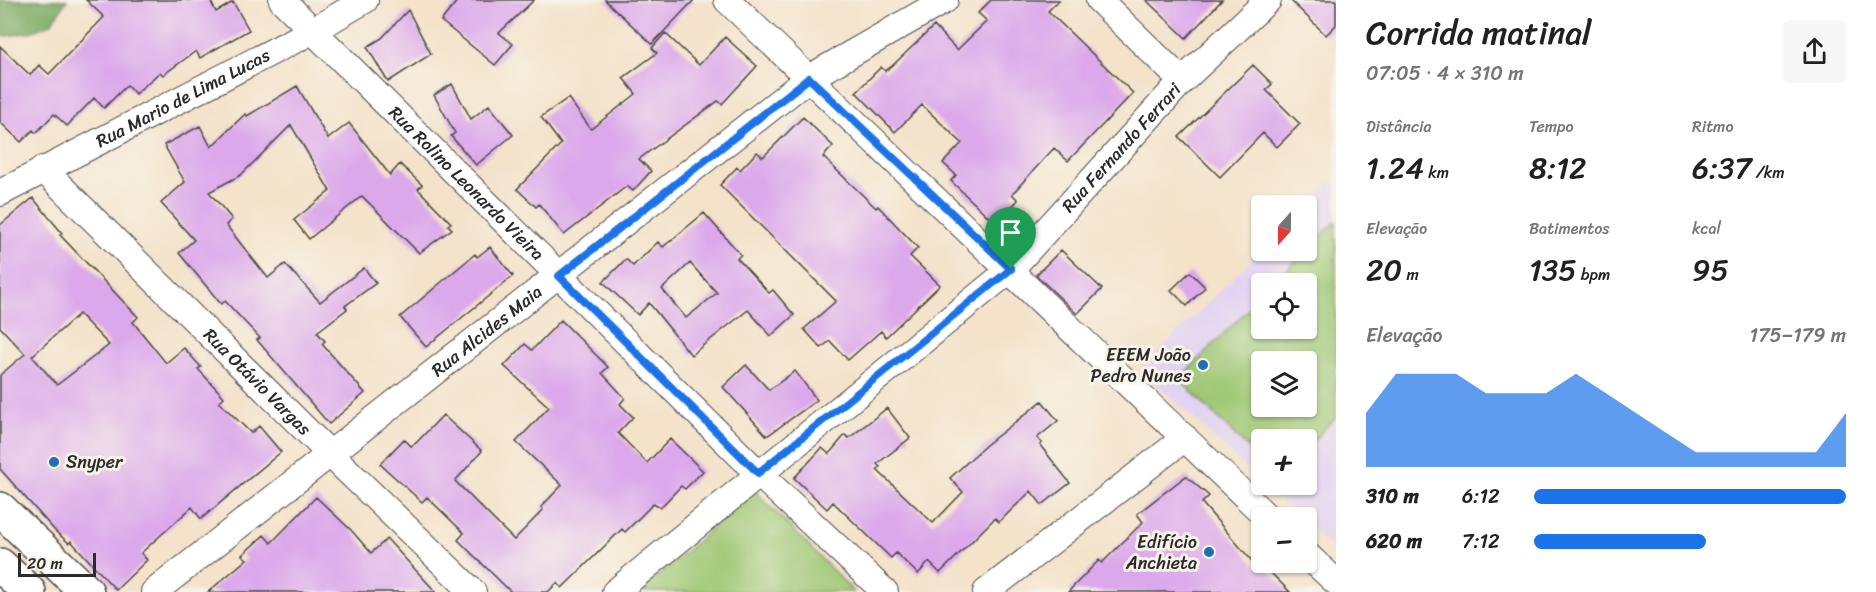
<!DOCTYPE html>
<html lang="pt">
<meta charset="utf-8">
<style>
:root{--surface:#fff;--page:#f6f6f6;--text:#202124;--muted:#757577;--accent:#1a73e8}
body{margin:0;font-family:Sriracha,sans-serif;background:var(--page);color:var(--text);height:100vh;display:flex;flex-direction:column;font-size:22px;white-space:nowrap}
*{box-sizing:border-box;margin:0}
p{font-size:20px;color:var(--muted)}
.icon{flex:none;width:33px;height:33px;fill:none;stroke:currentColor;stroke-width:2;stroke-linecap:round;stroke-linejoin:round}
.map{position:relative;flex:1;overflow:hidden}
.panel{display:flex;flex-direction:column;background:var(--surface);width:540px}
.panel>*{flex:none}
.needle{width:39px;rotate:201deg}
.tools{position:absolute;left:1251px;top:195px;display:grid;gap:12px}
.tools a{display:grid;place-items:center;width:66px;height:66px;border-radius:6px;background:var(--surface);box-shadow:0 2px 4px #0004;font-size:30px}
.scale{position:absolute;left:18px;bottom:15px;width:78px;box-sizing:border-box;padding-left:6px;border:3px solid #2b2b2b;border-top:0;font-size:16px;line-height:21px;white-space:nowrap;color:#2b2b2b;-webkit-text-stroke:4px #f7f3e8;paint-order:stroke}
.pin{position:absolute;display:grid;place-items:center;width:51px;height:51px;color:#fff;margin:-62px -26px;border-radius:50% 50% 50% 0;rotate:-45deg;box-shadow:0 0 6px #0007}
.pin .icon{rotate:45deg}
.round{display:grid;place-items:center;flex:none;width:63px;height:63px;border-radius:6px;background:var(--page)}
.headline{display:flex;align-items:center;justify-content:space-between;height:102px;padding:0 30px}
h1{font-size:33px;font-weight:600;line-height:45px}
.stats{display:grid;grid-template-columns:repeat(3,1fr);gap:9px;height:102px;padding:6px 30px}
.stats div{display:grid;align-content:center}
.stats b{font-size:30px;font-weight:600}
.stats small{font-size:16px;font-weight:400}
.stats p{font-size:16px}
.chart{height:168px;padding:12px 30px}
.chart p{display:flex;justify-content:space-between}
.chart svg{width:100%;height:108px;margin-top:6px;fill:var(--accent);opacity:.7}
ul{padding:0 30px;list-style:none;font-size:20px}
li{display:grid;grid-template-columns:96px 72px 1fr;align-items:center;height:45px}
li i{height:15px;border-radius:8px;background:var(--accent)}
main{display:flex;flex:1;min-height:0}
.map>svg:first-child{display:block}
.built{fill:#e3d3f2;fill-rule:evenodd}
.green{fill:#9ec773;stroke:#64794f;stroke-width:1.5;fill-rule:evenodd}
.forest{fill:#7eac65;stroke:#546c48;stroke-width:1.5}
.building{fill:#dba9eb;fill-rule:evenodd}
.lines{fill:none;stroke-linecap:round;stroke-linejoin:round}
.minor-casing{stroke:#494643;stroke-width:28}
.secondary-casing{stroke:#494643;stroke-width:36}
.minor{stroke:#fff;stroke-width:26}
.secondary{stroke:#fff;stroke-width:33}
.route-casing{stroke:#fff;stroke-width:12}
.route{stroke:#1a73e8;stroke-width:8}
.poi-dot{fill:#1f6fb2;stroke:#f7f3e8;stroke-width:2}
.labels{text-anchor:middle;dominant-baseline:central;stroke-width:6;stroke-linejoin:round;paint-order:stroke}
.street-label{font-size:18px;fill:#2b2b2b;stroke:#f7f3e8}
.poi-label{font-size:18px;fill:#2b2b2b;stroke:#f7f3e8;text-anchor:end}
</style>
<main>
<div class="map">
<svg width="1336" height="592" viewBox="0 0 1336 592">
<rect width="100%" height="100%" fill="#f7f3e8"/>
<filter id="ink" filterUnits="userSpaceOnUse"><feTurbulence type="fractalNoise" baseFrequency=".0167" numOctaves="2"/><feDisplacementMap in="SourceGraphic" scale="12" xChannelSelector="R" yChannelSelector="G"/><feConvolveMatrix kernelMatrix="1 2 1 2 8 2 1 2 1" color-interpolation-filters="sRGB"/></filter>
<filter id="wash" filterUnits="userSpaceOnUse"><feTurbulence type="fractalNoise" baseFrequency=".008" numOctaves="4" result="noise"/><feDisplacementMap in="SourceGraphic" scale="24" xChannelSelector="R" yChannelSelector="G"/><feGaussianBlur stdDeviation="1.35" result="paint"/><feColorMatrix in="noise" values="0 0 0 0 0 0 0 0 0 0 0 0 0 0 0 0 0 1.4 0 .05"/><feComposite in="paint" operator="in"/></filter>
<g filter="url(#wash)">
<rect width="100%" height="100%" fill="#f4e2c9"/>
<!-- built -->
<path class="built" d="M 1336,177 L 1336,552 L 1307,524 L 1306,518 L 1299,517 L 1264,485 L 1306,484 L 1306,440 L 1262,440 L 1261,482 L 1141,369 L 1261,250 L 1306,250 L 1307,206 ZM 1262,284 L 1306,284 L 1306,328 L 1262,328 ZM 1262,362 L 1306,362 L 1306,406 L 1262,406 Z"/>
<!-- green -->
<path class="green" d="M 1336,221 L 1336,417 L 1307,447 L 1306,440 L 1262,440 L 1261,461 L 1179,379 L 1261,296 L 1262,328 L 1306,328 L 1306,284 L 1274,283 ZM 1262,362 L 1306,362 L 1306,406 L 1262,406 Z
M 755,491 L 854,592 L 639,592 Z"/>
<!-- forest -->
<path class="forest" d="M 0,0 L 67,0 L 51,24 L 30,32 L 0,37 Z"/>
<g id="blocks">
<!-- building -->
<path class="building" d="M 86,0 L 210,0 L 216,12 L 233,2 L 249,30 L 200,58 L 196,51 L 163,75 L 160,72 L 135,94 L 127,85 L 104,108 L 94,98 L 67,126 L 54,114 L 36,133 L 33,130 L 21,142 L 0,122 L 0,46 L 30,75 L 39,65 L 49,74 L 104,17 Z
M 458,0 L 534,0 L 499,33 L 513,44 L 495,65 L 441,21 Z
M 605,0 L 694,0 L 652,44 Z
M 991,0 L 1059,0 L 1048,11 L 1133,93 L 1068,161 L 1054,148 L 1012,194 L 1018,200 L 996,224 L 951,181 L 956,175 L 943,163 L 962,143 L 922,105 L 895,132 L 856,92 L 881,67 L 885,71 L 892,66 L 934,26 L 957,50 L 987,21 L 978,13 Z
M 1146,0 L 1222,0 L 1186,38 Z
M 1290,0 L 1336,0 L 1336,25 L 1326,35 Z
M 408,10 L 431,54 L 388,82 L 367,47 L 382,38 Z
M 665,33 L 699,65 L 725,37 L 757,66 L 722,104 L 718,101 L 639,159 L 651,171 L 633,191 L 627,186 L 564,235 L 539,204 L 536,207 L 517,189 L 561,144 L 541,117 L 568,98 L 591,129 L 636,94 L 623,78 L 657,53 L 652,48 Z
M 1253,65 L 1272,84 L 1266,90 L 1300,124 L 1277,147 L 1263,133 L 1220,177 L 1179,137 Z
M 452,84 L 471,119 L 489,105 L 513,135 L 476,165 L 451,136 L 455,133 L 434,95 Z
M 297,86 L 328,139 L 349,123 L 390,175 L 400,164 L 422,185 L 418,189 L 451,223 L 448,225 L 452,229 L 419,253 L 362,196 L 309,239 L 294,220 L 330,191 L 291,125 L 241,175 L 209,192 L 232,219 L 226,225 L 268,278 L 285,264 L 320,302 L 364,268 L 376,283 L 345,306 L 347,309 L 317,332 L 325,341 L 322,344 L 365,393 L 329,424 L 257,340 L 260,338 L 225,301 L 221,304 L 179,253 L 194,240 L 161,203 L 185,182 L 164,145 L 200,126 L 211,147 L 245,114 L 247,116 Z
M 803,117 L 833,146 L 823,157 L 876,208 L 878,206 L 918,248 L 910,256 L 940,285 L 886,337 L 881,331 L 848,360 L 830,341 L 821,348 L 804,329 L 836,301 L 720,185 L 737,167 L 740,170 L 757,152 L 763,157 Z
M 33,198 L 62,233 L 60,235 L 138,317 L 133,322 L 166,363 L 184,348 L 201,367 L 198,369 L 224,397 L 219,402 L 251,433 L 259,426 L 281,452 L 201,519 L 192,507 L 141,553 L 147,560 L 116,590 L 71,541 L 69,543 L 56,532 L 0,469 L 0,375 L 25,354 L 0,327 L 0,225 ZM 79,314 L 109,345 L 57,385 L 32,356 Z
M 704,213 L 741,255 L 737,258 L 769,293 L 773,290 L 794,315 L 771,336 L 748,310 L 691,355 L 649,303 L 638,315 L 603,282 L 626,259 L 633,266 L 658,242 L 663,247 ZM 690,263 L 717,293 L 686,318 L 662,289 Z
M 490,247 L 513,276 L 426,347 L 400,317 L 475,254 L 477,257 Z
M 1061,250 L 1102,289 L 1077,314 L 1036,275 Z
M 1190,272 L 1205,287 L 1187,306 L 1171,290 Z
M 561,320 L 608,367 L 602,373 L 625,398 L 620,404 L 633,417 L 618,433 L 647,463 L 670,439 L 703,471 L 685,489 L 681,486 L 660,508 L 654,503 L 625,532 L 622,529 L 562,588 L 557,583 L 548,592 L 511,592 L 458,540 L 464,533 L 427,497 L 422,502 L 380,464 L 404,439 L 411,446 L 416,443 L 443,415 L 482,451 L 455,481 L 514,540 L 543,510 L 541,507 L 562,485 L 516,442 L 549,407 L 504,366 L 525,344 L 532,350 Z
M 746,365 L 769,390 L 795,371 L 817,400 L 767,436 L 723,387 Z
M 1042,401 L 1058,421 L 1037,438 L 1042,443 L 1040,445 L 1070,483 L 1042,505 L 1031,491 L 999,522 L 995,518 L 940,573 L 929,562 L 918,574 L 896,553 L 891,558 L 833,502 L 827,509 L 794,478 L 822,448 L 829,454 L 845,435 L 849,438 L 887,408 L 910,438 L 877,464 L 880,467 L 877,470 L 933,523 L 963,492 L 950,478 L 986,445 Z
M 1186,476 L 1209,496 L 1202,503 L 1258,568 L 1262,564 L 1290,592 L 1068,592 L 1099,560 L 1102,563 L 1143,522 L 1137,514 Z
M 316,497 L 351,530 L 371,553 L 387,539 L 436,592 L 208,592 L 247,559 L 242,555 L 264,535 L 271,543 Z"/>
</g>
</g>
<g filter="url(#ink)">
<use href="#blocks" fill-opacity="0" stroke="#494643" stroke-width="1.5"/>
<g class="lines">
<!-- minor casing -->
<g class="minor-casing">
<g id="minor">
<path id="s1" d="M 282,0 L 758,473 L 885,592"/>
<path d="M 727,0 L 1268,518"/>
<path d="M 1099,0 L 1182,81"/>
<path id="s2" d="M 43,169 L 330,454 L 473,592"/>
<path id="s3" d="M 0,193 L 314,30 L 365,0"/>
<path d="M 1306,554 L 1336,582"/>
<path id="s4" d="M 154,592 L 809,78 L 945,0"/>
<path id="s5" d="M 615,592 L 1011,269 L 1182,81 L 1268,0"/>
<path d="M 986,592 L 1185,438"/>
</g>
</g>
<!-- secondary casing -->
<g class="secondary-casing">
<path id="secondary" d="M 0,509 L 87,592
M 0,565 L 29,592"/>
</g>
<!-- minor -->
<use href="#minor" class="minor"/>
<!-- secondary -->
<use href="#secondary" class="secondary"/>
</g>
</g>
<g class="lines" filter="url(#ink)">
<!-- route casing -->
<g class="route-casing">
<path id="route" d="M 809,78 L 1011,269 L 758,473 L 559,276 Z"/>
</g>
<!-- route -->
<use href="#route" class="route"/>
</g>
<!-- markers -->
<g class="poi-dot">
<circle cx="1203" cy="365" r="6"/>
<circle cx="54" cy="462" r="6"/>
<circle cx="1209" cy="552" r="6"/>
</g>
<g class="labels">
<!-- street labels -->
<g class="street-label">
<text stroke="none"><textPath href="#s3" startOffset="206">Rua Mario de Lima Lucas</textPath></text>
<text stroke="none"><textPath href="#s5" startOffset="675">Rua Fernando Ferrari</textPath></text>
<text stroke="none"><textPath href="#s1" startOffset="260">Rua Rolino Leonardo Vieira</textPath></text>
<text stroke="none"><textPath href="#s4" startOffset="423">Rua Alcides Maia</textPath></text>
<text stroke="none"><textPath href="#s2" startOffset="302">Rua Otávio Vargas</textPath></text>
</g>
<!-- poi labels -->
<g class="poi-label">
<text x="1191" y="355">EEEM João<tspan x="1191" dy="21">Pedro Nunes</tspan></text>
<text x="66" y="462" text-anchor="start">Snyper</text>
<text x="1197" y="542">Edifício<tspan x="1197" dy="21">Anchieta</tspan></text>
</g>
</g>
</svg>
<div class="tools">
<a><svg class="needle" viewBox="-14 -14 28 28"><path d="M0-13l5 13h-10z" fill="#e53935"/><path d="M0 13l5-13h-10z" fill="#757577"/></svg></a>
<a><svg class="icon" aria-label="locate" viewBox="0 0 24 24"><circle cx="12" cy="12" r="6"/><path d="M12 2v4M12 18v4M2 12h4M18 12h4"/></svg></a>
<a><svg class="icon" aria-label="layers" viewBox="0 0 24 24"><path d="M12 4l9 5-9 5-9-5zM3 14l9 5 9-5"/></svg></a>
<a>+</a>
<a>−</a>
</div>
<div class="scale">20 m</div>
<div class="pin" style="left:1011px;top:269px;background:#1e9e55"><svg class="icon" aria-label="arrive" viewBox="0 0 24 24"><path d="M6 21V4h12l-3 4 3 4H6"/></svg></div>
</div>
<section class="panel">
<div class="headline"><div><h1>Corrida matinal</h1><p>07:05 · 4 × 310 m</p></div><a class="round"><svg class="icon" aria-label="share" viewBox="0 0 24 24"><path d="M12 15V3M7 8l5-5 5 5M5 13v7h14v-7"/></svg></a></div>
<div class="stats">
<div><p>Distância</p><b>1.24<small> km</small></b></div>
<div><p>Tempo</p><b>8:12</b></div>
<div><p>Ritmo</p><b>6:37<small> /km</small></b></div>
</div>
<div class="stats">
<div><p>Elevação</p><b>20<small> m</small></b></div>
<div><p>Batimentos</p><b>135<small> bpm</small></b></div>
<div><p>kcal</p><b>95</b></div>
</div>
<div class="chart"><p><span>Elevação</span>175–179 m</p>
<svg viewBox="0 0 160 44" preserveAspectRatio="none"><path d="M0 44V22L10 6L20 6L30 6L40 14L50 14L60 14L70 6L80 14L90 22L100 30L110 38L120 38L130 38L140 38L150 38L160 22V44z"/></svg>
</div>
<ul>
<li><b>310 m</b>6:12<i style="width:100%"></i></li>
<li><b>620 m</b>7:12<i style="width:55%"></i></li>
</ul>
</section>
</main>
